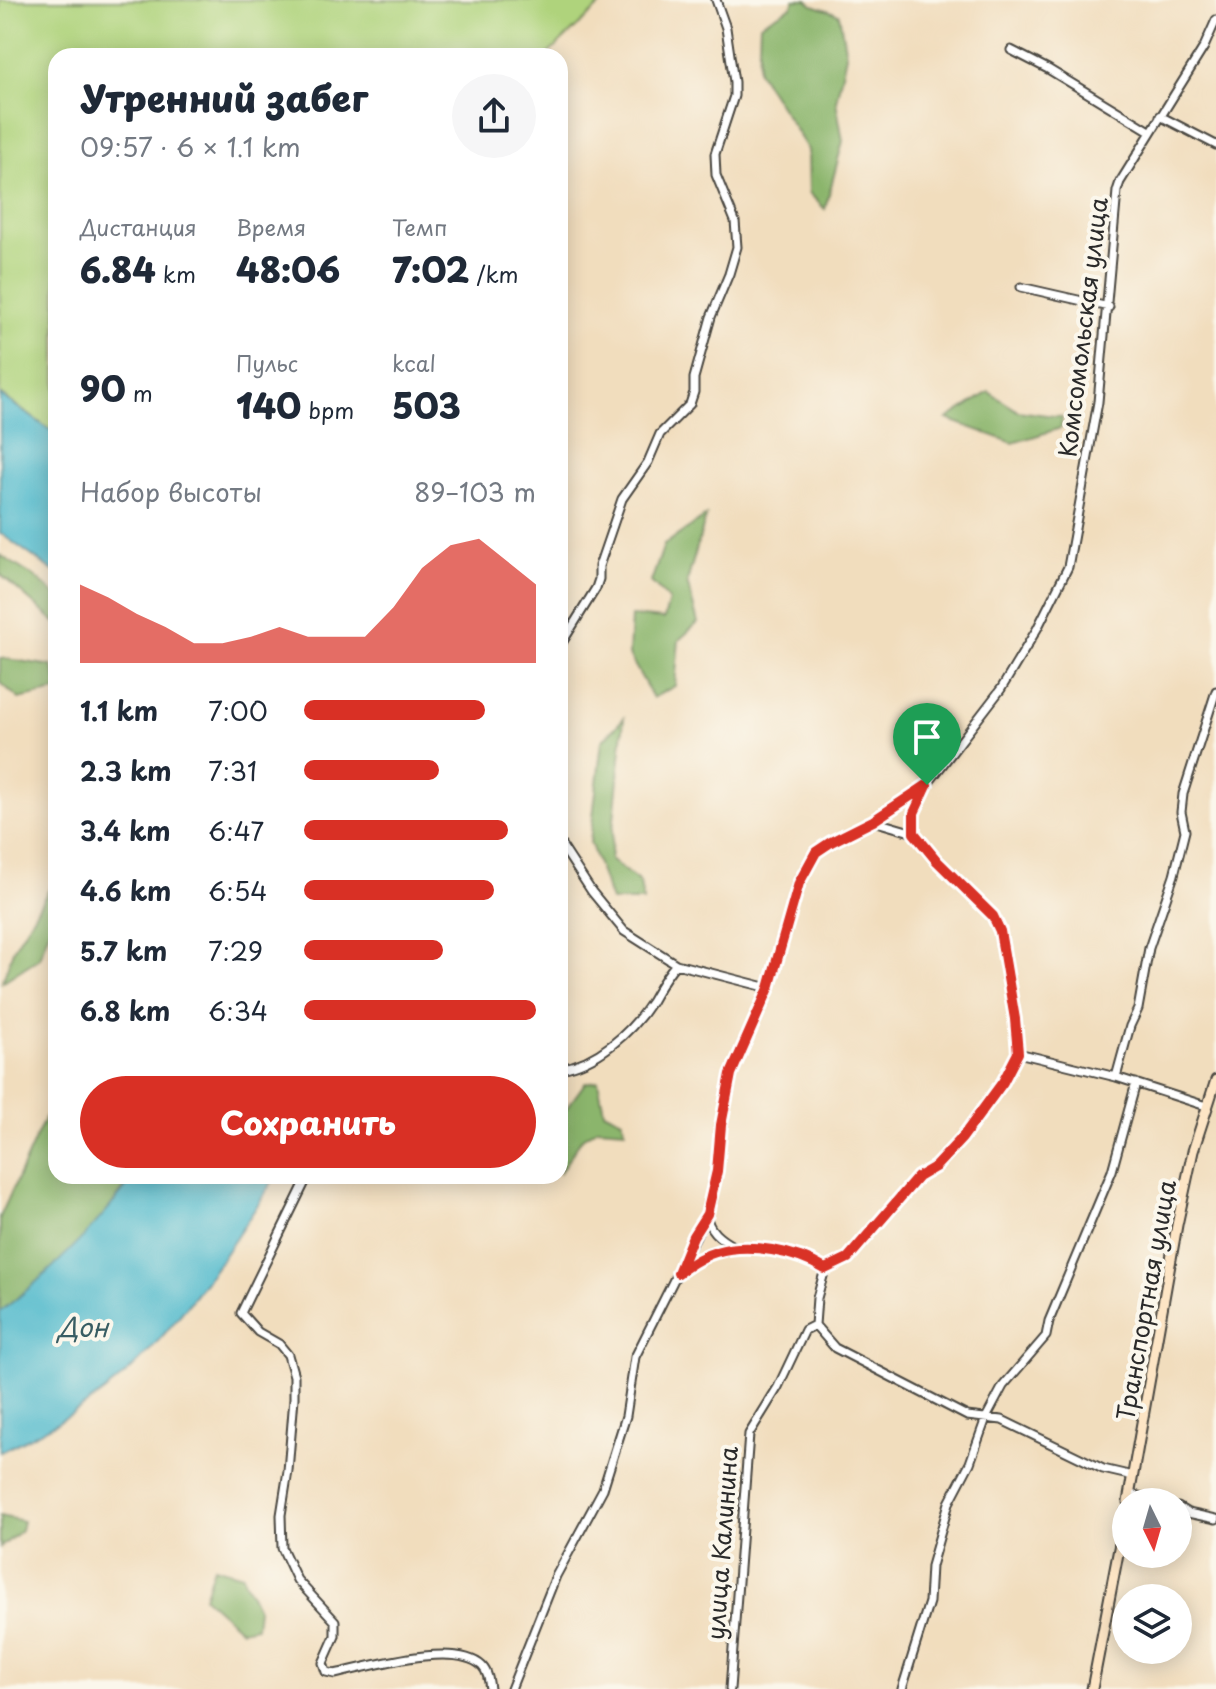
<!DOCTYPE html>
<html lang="ru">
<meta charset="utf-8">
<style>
:root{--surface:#fff;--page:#f6f6f7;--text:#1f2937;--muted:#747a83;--accent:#d93025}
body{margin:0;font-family:"Playpen Sans",sans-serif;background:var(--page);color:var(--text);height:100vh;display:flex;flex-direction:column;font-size:30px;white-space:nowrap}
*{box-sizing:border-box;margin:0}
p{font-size:26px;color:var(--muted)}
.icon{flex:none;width:44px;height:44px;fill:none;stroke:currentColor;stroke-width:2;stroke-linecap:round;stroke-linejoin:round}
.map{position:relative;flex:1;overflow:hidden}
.details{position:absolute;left:48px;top:48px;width:520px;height:1136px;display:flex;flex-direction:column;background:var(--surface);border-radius:24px;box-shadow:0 4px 20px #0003}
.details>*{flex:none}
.needle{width:52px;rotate:175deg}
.fabs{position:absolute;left:1112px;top:1488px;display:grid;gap:16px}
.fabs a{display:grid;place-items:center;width:80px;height:80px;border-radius:50%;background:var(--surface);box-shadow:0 4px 20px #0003;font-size:40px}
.pin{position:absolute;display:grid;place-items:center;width:68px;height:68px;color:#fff;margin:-82px -34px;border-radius:50% 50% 50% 0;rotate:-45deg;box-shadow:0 0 8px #0007}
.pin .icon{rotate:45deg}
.round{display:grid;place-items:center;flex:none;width:84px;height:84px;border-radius:42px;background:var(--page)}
.headline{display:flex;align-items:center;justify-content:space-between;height:136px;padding:0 32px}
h1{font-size:36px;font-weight:800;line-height:60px}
.stats{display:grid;grid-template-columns:repeat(3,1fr);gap:12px;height:136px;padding:8px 32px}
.stats div{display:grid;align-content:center}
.stats b{font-size:34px;font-weight:800}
.stats small{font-size:22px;font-weight:400}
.stats p{font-size:22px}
.chart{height:224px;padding:16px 32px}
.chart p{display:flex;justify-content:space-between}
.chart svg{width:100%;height:144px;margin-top:8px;fill:var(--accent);opacity:.7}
.button{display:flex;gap:16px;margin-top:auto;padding:16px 32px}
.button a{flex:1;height:92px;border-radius:48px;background:var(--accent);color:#fff;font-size:32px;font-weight:800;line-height:92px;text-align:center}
ul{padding:0 32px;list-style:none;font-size:26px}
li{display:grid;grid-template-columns:128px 96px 1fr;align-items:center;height:60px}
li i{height:20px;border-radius:10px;background:var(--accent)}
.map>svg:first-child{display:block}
.green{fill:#afd37c;stroke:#6d7f54;stroke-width:2}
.forest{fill:#8bb56c;stroke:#5b704c;stroke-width:2}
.water{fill:#4fb9cc;stroke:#3d727c;stroke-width:2}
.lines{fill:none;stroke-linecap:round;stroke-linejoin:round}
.street-casing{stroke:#494641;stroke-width:11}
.secondary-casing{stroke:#494641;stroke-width:13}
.street{stroke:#fff;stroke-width:7}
.secondary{stroke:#fde5c5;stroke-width:9}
.route-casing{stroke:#fff;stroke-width:16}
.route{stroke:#d93025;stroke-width:10}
.labels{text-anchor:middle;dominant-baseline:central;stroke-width:8;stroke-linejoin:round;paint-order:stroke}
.street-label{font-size:24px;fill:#2b2b2b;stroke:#fbf7ec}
.water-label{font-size:26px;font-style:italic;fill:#385d63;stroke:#fbf7ec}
</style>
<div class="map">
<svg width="1216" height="1689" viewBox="0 0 1216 1689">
<rect width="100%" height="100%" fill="#fbf7ec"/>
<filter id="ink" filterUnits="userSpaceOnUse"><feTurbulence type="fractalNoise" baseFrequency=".0125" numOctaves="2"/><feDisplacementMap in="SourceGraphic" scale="16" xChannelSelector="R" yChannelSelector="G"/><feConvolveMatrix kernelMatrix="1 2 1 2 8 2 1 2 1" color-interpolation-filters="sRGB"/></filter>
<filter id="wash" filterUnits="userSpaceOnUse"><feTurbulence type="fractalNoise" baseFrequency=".006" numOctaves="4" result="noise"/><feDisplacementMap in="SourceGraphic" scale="32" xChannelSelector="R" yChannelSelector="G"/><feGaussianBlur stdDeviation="1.8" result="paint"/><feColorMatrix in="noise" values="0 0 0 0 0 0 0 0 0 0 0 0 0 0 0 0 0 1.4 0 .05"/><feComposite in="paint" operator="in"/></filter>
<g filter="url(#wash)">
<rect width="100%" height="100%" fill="#f1ddbd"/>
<!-- green -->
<path class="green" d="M 0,0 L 606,0 L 546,56 L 56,56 L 56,434 L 0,394 Z"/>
<!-- forest -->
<path class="forest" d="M 794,0 L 807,0 L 813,5 L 839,14 L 846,55 L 836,101 L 843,141 L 825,209 L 809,193 L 808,150 L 758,71 L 760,24 L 792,6 Z
M 989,392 L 1018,411 L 1062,417 L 1061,428 L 1013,443 L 947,419 Z
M 706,516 L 687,582 L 698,623 L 679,640 L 675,686 L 653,698 L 629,655 L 631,616 L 664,619 L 669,600 L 651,582 L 664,545 Z
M 0,555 L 36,578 L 56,595 L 56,623 L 0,574 Z
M 0,658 L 52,666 L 56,678 L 56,691 L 19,699 L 0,682 Z
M 624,718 L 610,860 L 640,882 L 643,901 L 611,901 L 590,842 L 602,741 Z
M 56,878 L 55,914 L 39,958 L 2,982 L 14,948 Z
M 598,1081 L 604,1111 L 622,1120 L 625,1130 L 598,1128 L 582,1138 L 560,1172 L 560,1107 L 566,1109 L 585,1083 Z
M 56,1093 L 56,1176 L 132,1176 C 99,1228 49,1274 0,1312 L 0,1217 Z
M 0,1516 L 23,1521 L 21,1530 L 0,1548 Z
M 214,1567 L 242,1575 L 258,1609 L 256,1627 L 241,1630 L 204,1597 Z"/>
<!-- water -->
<path class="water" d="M 0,395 L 56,434 L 56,573 L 0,533 Z
M 135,1176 L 276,1176 C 237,1238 182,1322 129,1371 C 93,1405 44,1431 0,1452 L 0,1312 C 50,1273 97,1226 135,1176 Z"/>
</g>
<g filter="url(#ink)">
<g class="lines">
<!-- street casing -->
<g class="street-casing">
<path id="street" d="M 1011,50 L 1048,69 L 1150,131
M 1160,116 L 1216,145
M 1021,287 L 1109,307
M 560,646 L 596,588 L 599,579 L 599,566 L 622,499 L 648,462 L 660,434 L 690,404 L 694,392 L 694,378 L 711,317 L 729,274 L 737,247 L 735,221 L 716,175 L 715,154 L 734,96 L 734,82 L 726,28 L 716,0
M 873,821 L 914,833
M 560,843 L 592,892 L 624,931 L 676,964 L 769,988
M 1018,1053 L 1116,1077 L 1206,1106
M 560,1069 C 597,1063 631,1033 651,1002 C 659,988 665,976 676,964
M 1116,1077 L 1130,1026 L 1138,1009 L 1149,948 L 1174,875 L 1185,831 L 1181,812 L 1183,794 L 1216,691
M 308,1176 L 241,1313 L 258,1332 L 279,1344 L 288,1355 L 294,1376 L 294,1398 L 288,1471 L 281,1515 L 282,1548 L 297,1580 L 335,1621 L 335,1636 L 323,1663 L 326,1672 L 335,1674 C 368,1667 455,1640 482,1666 C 488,1672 489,1681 490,1689
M 707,1216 C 708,1231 723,1241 735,1247
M 825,1269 L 848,1258 L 918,1177 L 935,1167 L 962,1138 L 1003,1082 L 1018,1053 L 1015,1019 L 1000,931 L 993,916 L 937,861 L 914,833 L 914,813 L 926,787
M 679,1272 C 690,1265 700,1257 713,1253 C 746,1242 795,1250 825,1269 L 817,1298 L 815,1325 L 835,1348 L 967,1416 L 1002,1420 L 1103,1469 L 1133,1476
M 1130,1494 L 1166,1502
M 1178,1507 L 1188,1513 L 1216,1519
M 511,1689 L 556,1576 L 603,1489 L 626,1416 L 635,1357 L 707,1214 L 717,1171 L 721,1125 L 731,1074 L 769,988 L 799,883 L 816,852 L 831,842 L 873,821 L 927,785 L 1001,689 L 1037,629 L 1068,567 L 1098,402 L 1117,191 L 1120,182 L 1204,47 L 1216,20
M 730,1689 L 749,1434 L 778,1387 L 805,1330 L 815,1325
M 902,1689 L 929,1602 L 931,1566 L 949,1503 L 970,1463 L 986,1418 L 1003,1386 L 1046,1336 L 1049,1321 L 1112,1171 L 1136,1083"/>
</g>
<!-- secondary casing -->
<g class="secondary-casing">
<path id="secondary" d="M 1128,1502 L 1177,1225 L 1193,1151 L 1216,1080
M 1092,1689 L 1126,1512"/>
</g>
<!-- street -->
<use href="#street" class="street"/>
<!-- secondary -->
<use href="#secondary" class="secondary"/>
</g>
</g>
<g class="lines" filter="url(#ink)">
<!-- route casing -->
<g class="route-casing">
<path id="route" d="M 927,785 L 914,813 L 914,833 L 937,861 L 993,916 L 1000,931 L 1015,1019 L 1018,1053 L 1003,1082 L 962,1138 L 935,1167 L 918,1177 L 848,1258 L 825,1269 C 796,1251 749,1242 716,1252 C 701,1256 690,1265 678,1273 L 693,1236 L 707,1214 L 717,1171 L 721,1125 L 731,1074 L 769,988 L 799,883 L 816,852 L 831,842 L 873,821 Z"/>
</g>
<!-- route -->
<use href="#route" class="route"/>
</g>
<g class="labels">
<!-- street labels -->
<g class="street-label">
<text transform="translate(1082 327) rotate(-83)">Комсомольская улица</text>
<text transform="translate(1145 1300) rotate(-80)">Транспортная улица</text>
<text transform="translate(721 1543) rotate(-86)">улица Калинина</text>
</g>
<!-- water labels -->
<g class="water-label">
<text x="83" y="1326">Дон</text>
</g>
</g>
</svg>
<div class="fabs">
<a><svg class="needle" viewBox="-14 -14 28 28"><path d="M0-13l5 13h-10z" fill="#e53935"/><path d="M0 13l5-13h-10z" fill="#747a83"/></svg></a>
<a><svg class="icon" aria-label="layers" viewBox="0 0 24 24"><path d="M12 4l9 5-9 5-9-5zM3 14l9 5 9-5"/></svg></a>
</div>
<div class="pin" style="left:927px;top:785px;background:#1e9e55"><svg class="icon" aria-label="arrive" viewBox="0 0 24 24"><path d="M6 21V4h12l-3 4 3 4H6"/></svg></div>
<section class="details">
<div class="headline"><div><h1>Утренний забег</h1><p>09:57 · 6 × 1.1 km</p></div><a class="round"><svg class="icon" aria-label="share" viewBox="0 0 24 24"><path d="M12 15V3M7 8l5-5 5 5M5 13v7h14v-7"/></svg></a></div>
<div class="stats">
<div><p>Дистанция</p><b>6.84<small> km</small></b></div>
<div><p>Время</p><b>48:06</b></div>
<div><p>Темп</p><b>7:02<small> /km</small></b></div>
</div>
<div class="stats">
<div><b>90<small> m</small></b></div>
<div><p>Пульс</p><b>140<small> bpm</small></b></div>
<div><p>kcal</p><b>503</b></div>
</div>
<div class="chart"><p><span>Набор высоты</span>89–103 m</p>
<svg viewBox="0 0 160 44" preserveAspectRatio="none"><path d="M0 44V20L10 24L20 29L30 33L40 38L50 38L60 36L70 33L80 36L90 36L100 36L110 27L120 15L130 8L140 6L150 13L160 20V44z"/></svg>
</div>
<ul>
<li><b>1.1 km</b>7:00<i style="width:78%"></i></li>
<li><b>2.3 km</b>7:31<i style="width:58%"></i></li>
<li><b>3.4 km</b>6:47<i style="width:88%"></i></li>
<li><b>4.6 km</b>6:54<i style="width:82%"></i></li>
<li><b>5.7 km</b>7:29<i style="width:60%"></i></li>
<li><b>6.8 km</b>6:34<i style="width:100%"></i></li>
</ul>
<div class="button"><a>Сохранить</a></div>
</section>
</div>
